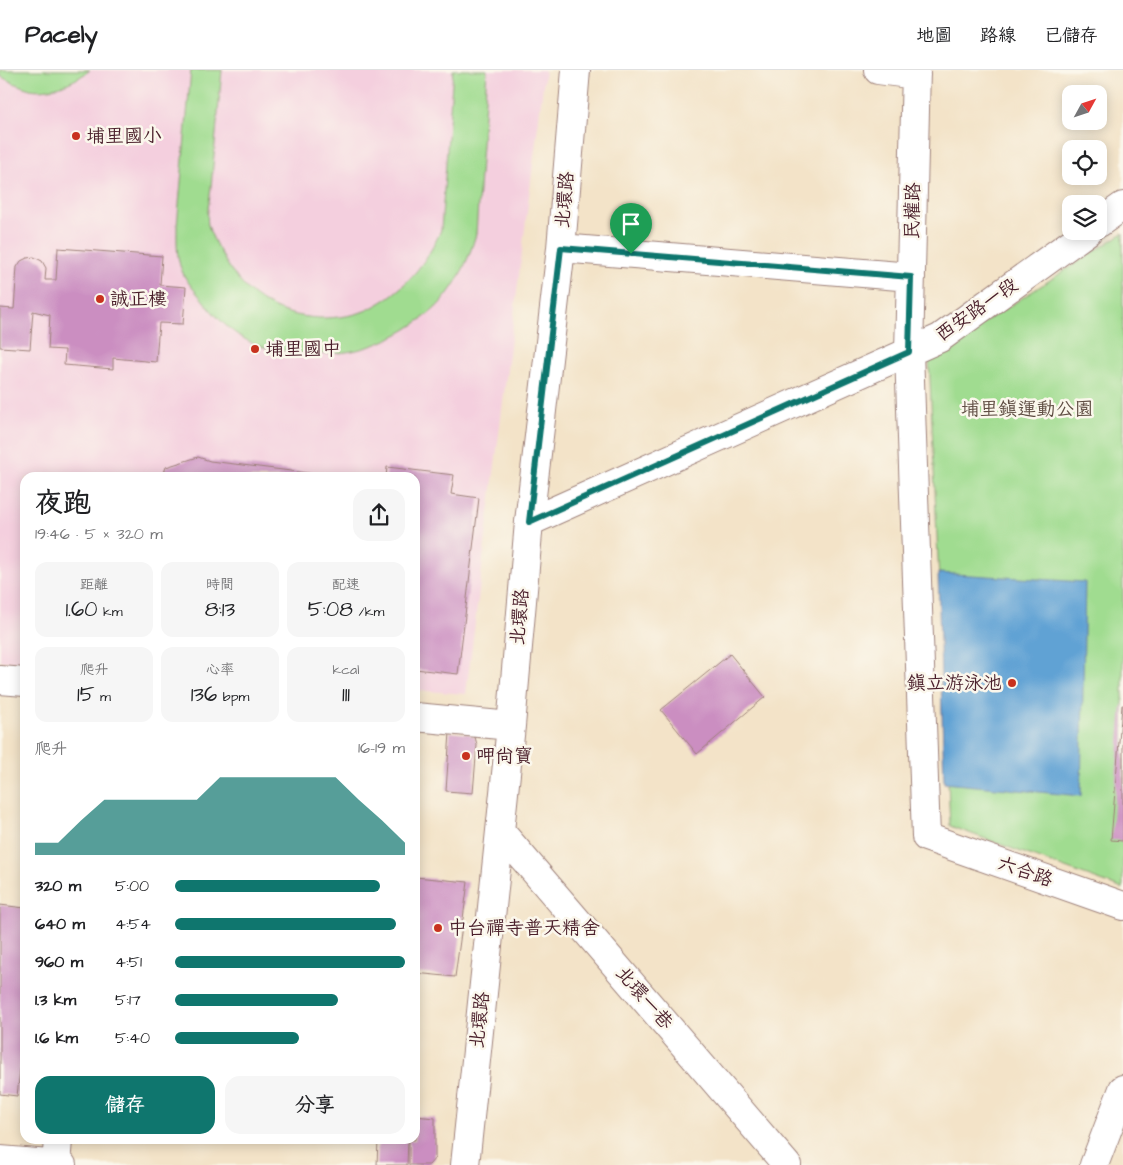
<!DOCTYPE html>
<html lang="zh-TW">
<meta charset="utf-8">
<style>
:root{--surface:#fff;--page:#f6f6f6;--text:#202124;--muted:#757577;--line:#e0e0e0;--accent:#0f766e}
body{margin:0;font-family:"Architects Daughter","LXGW WenKai TC",sans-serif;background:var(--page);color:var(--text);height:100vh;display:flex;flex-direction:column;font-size:19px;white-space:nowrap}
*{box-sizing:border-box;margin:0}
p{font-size:16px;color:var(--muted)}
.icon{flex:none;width:28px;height:28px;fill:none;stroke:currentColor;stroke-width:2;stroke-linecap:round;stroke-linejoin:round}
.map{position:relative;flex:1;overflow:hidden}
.side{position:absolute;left:20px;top:402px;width:400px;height:672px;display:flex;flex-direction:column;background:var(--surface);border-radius:15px;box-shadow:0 2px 12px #0003}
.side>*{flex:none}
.needle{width:32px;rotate:50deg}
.controls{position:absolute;left:1062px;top:15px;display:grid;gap:10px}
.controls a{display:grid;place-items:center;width:45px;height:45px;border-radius:10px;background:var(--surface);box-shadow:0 2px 12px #0003;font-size:25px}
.pin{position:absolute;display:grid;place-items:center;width:42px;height:42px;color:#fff;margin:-51px -21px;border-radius:50% 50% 50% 0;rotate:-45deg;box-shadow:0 0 5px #0007}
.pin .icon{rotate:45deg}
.round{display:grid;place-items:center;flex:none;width:52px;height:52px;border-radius:15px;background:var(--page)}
.headline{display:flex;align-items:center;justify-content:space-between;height:85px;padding:0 15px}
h1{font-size:28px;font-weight:600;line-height:38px}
.figures{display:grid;grid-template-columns:repeat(3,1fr);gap:8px;height:85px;padding:5px 15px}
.figures div{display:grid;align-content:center;border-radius:12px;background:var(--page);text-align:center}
.figures b{font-size:21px;font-weight:600}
.figures small{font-size:14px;font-weight:400}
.figures p{font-size:14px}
.chart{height:140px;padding:10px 15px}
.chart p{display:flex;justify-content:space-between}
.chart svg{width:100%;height:90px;margin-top:5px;fill:var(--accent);opacity:.7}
.button{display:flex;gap:10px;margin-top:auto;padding:10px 15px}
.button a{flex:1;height:58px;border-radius:15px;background:var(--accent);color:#fff;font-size:20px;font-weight:600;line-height:58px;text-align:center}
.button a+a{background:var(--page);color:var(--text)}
ul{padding:0 15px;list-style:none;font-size:16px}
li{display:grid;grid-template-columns:80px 60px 1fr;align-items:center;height:38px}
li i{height:12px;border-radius:6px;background:var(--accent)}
header{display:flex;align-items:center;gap:30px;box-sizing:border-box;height:70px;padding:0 25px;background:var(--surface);border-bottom:1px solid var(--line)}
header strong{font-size:24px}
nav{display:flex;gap:28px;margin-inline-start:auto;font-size:18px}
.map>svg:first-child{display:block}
.built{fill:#f4cfde}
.green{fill:#a0dc90;stroke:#757e5e}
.water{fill:#60a2d4;stroke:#556080}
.building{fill:#cb8ec1}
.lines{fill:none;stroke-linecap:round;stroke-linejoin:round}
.minor-casing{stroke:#9e817a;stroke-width:30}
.minor{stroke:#fff;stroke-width:28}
.route-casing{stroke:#fff;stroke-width:10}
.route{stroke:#0f766e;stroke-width:6}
.poi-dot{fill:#c8321e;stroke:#fbf7ec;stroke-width:2}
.labels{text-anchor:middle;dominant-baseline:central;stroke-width:5;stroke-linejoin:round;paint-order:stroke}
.poi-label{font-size:19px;fill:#4a1f2b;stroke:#fbf7ec;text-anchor:start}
.street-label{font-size:19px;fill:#4a1f2b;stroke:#fbf7ec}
.park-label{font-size:19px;fill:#604e44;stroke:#fbf7ec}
</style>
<header>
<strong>Pacely</strong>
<nav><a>地圖</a><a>路線</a><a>已儲存</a></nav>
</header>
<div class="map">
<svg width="1123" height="1095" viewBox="0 0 1123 1095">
<rect width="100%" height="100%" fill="#fbf7ec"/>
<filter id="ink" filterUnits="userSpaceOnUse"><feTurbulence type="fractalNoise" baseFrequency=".02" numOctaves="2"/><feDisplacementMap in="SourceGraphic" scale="10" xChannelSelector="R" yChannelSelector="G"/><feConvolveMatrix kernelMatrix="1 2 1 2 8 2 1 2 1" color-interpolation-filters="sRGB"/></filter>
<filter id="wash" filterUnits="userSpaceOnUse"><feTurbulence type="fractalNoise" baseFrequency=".0096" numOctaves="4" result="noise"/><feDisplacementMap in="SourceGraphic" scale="20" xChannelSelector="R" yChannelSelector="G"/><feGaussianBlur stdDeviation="1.12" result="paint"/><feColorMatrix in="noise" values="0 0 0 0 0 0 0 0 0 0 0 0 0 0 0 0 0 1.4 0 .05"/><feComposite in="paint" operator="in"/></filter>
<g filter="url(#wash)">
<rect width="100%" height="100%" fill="#f3e3c8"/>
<!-- built -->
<path class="built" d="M 0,0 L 545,0 L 466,624 L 415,620 L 415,408 L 25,408 L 25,593 L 0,591 Z"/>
<!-- green -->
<path class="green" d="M 0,0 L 90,0 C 75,12 50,23 30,19 C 19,16 9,11 0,6 Z
M 191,0 L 222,0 C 218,39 215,78 211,117 C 210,128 206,145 208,155 C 211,165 216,175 221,183 C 242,224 273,246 320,248 C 337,248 356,246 371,238 C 404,221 427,193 441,160 L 453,0 L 487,0 L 476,164 C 469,189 459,211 442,231 C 432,243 419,251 407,259 C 367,283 332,288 286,281 C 278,279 268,279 260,276 C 236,268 217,249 202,229 C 195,221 186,211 182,201 C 176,188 177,170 177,156 Z
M 1123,163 L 1123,819 L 950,756 L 929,288 Z"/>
<!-- water -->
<path class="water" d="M 938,503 L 1085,512 L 1081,726 L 944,713 Z"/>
<g id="blocks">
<!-- building -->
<path class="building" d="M 58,178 L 162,186 L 160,215 L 186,217 L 183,254 L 159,253 L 156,292 L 113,288 L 113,299 L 64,295 L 65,280 L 48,279 L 50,245 L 33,241 L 30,279 L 0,277 L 0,238 L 14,239 L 17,197 L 21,191 L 27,188 L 34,187 L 42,191 L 46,198 L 45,210 L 56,210 Z
M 198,387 L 210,391 L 315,404 L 315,408 L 162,408 L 166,397 Z
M 387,397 L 454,405 L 451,424 L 479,428 L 458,604 L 415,599 L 415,408 L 386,408 Z
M 730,584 L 765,627 L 697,684 L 661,640 Z
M 1122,635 L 1123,635 L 1123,771 L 1111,770 Z
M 450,662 L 469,664 L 475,667 L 477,675 L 473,723 L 446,721 Z
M 415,807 L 468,812 L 455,907 L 415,903 Z
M 0,835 L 25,838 L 25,958 L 17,1026 L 0,1024 Z
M 415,1046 L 435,1048 L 435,1088 L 429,1095 L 409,1095 L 409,1070 L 415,1070 Z
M 378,1070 L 408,1070 L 407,1095 L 377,1095 Z"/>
</g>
</g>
<g filter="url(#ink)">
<use href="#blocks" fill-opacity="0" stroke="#9e817a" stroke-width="1"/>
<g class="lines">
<!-- minor casing -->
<g class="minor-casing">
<path id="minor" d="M 878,0 L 916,5
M 916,0 L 909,282 L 926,767 L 1123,836
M 1099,153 L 1123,136
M 561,178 L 911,207
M 529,452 L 940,268 L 1088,161
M 0,610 L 25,612
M 415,647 L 511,656
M 501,762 L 787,1095
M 0,1090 L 62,1095
M 56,1095 L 58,1070
M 465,1095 L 511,656 L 529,452 L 561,178 L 576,0
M 1094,1095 L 1123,1019"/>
</g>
<!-- minor -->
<use href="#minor" class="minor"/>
</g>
</g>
<g class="lines" filter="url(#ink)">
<!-- route casing -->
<g class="route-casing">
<path id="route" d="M 561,178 L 911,207 L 909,282 L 529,452 Z"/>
</g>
<!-- route -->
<use href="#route" class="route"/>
</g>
<!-- markers -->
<g class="poi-dot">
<circle cx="76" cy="66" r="5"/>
<circle cx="100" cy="229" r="5"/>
<circle cx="255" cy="279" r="5"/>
<circle cx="1012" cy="613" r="5"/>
<circle cx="466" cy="686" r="5"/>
<circle cx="438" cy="858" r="5"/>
</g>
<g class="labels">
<!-- poi labels -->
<g class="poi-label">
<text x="86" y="66">埔里國小</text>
<text x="110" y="229">誠正樓</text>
<text x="265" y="279">埔里國中</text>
<text x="1002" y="613" text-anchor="end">鎮立游泳池</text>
<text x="476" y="686">呷尚寶</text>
<text x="448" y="858">中台禪寺普天精舍</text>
</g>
<!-- street labels -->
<g class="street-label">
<text transform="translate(565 130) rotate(-85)">北環路</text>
<text transform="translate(913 141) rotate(-89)">民權路</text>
<text transform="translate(977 240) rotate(-35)">西安路一段</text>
<text transform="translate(520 547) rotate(-85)">北環路</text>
<text transform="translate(1025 802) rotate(19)">六合路</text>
<text transform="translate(644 928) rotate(49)">北環一巷</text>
<text transform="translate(480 950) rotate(-84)">北環路</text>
</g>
<!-- park labels -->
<g class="park-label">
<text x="1027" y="339">埔里鎮運動公園</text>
</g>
</g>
</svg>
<div class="controls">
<a><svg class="needle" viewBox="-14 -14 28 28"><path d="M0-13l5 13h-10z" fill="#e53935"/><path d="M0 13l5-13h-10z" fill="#757577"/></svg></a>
<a><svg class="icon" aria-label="locate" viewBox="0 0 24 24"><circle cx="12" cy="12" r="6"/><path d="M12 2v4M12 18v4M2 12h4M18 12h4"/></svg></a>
<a><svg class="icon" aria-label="layers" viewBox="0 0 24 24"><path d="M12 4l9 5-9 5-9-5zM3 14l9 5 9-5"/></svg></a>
</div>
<div class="pin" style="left:631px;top:184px;background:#1e9e55"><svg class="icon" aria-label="arrive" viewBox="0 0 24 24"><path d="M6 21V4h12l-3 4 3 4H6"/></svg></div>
<section class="side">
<div class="headline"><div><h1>夜跑</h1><p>19:46 · 5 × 320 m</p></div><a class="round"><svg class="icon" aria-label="share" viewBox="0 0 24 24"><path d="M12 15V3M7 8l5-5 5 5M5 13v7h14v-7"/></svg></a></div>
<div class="figures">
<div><p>距離</p><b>1.60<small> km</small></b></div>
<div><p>時間</p><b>8:13</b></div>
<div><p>配速</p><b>5:08<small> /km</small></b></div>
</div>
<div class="figures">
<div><p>爬升</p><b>15<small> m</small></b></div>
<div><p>心率</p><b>136<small> bpm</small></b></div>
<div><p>kcal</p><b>111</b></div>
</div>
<div class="chart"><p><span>爬升</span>16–19 m</p>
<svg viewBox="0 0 160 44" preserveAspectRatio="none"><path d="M0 44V38L10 38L20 27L30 17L40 17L50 17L60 17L70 17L80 6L90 6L100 6L110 6L120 6L130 6L140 17L150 27L160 38V44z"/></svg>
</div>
<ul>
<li><b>320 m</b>5:00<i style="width:89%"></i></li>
<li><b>640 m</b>4:54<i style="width:96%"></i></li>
<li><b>960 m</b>4:51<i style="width:100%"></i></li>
<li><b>1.3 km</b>5:17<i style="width:71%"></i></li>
<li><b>1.6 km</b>5:40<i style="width:54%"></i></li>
</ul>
<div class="button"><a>儲存</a><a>分享</a></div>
</section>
</div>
